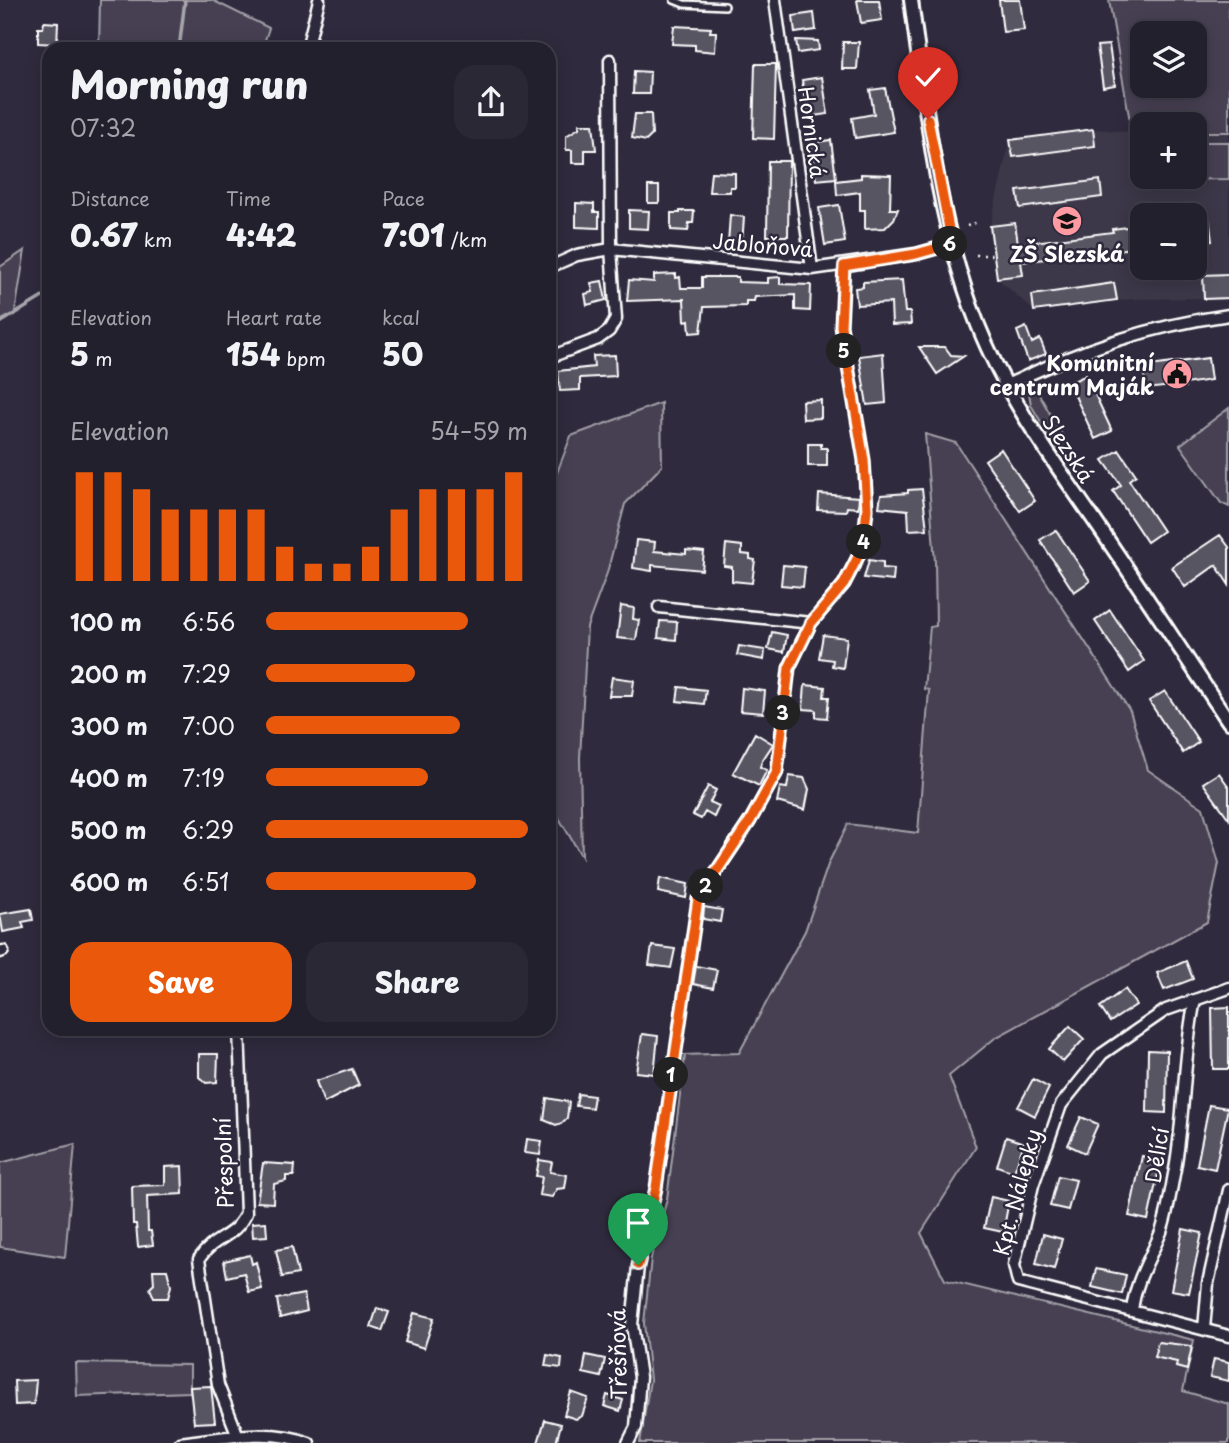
<!DOCTYPE html>
<meta charset="utf-8">
<style>
:root{--surface:#23202e;--page:#2b2836;--text:#f1f3f6;--muted:#a3a3aa;--line:#403e4a;--accent:#ea580c}
body{margin:0;font-family:"Playpen Sans",sans-serif;background:var(--page);color:var(--text);height:100vh;display:flex;flex-direction:column;font-size:26px;white-space:nowrap}
*{box-sizing:border-box;margin:0}
p{font-size:23px;color:var(--muted)}
.icon{flex:none;width:38px;height:38px;fill:none;stroke:currentColor;stroke-width:2;stroke-linecap:round;stroke-linejoin:round}
.map{position:relative;flex:1;overflow:hidden}
.drawer{position:absolute;left:42px;top:42px;width:514px;height:994px;display:flex;flex-direction:column;background:var(--surface);border-radius:21px;box-shadow:0 4px 18px #0003,0 0 0 2px var(--line)}
.drawer>*{flex:none}
.tools{position:absolute;left:1130px;top:21px;display:grid;gap:14px}
.tools a{display:grid;place-items:center;width:77px;height:77px;border-radius:14px;background:var(--surface);box-shadow:0 4px 18px #0003,0 0 0 2px var(--line);font-size:35px}
.pin{position:absolute;display:grid;place-items:center;width:60px;height:60px;color:#fff;margin:-72px -30px;border-radius:50% 50% 50% 0;rotate:-45deg;box-shadow:0 0 7px #0007}
.pin .icon{rotate:45deg}
.km{position:absolute;width:35px;height:35px;margin:-18px;border-radius:50%;background:#222;color:#fff;font-size:19px;line-height:35px;text-align:center}
.round{display:grid;place-items:center;flex:none;width:74px;height:74px;border-radius:21px;background:var(--page)}
.summary{display:flex;align-items:center;justify-content:space-between;height:119px;padding:0 28px}
h1{font-size:38px;font-weight:800;line-height:52px}
.figures{display:grid;grid-template-columns:repeat(3,1fr);gap:10px;height:119px;padding:7px 28px}
.figures div{display:grid;align-content:center}
.figures b{font-size:30px;font-weight:800}
.figures small{font-size:19px;font-weight:400}
.figures p{font-size:19px}
.chart{height:196px;padding:14px 28px}
.chart p{display:flex;justify-content:space-between}
.chart svg{width:100%;height:126px;margin-top:7px;stroke:var(--accent);stroke-width:6}
.cta{display:flex;gap:14px;margin-top:auto;padding:14px 28px}
.cta a{flex:1;height:80px;border-radius:21px;background:var(--accent);color:#fff;font-size:28px;font-weight:800;line-height:80px;text-align:center}
.cta a+a{background:var(--page);color:var(--text)}
ul{padding:0 28px;list-style:none;font-size:23px}
li{display:grid;grid-template-columns:112px 84px 1fr;align-items:center;height:52px}
li i{height:18px;border-radius:9px;background:var(--accent)}
.map>svg:first-child{display:block}
.built{fill:#3c3749;fill-rule:evenodd}
.green{fill:#464152;stroke:#a2a0a8;stroke-width:2;fill-rule:evenodd}
.lines{fill:none;stroke-linecap:round;stroke-linejoin:round}
.stream{stroke:#a7a6ad;stroke-width:3.5}
.building{fill:#595564;stroke:#fff;stroke-width:2}
.service-casing{stroke:#fff;stroke-width:10}
.minor-casing{stroke:#fff;stroke-width:15}
.tertiary-casing{stroke:#fff;stroke-width:18}
.path{stroke:#fff;stroke-width:2.5;stroke-dasharray:2 5;stroke-linecap:butt}
.service{stroke:#2f2a3d;stroke-width:5}
.minor{stroke:#2f2a3d;stroke-width:10}
.tertiary{stroke:#2f2a3d;stroke-width:12}
.route-casing{stroke:#fff;stroke-width:14}
.route{stroke:#ea580c;stroke-width:9}
.labels{text-anchor:middle;dominant-baseline:central;stroke-width:5;stroke-linejoin:round;paint-order:stroke}
.street-label{font-size:21px;fill:#fff;stroke:#2f2a3d}
.poi-label{font-size:21px;font-weight:bold;fill:#fff;stroke:#2f2a3d}
</style>
<div class="map">
<svg width="1229" height="1443" viewBox="0 0 1229 1443">
<rect width="100%" height="100%" fill="#2f2a3d"/>
<filter id="ink" filterUnits="userSpaceOnUse"><feTurbulence type="fractalNoise" baseFrequency=".0143" numOctaves="2"/><feDisplacementMap in="SourceGraphic" scale="14" xChannelSelector="R" yChannelSelector="G"/><feConvolveMatrix kernelMatrix="1 2 1 2 8 2 1 2 1" color-interpolation-filters="sRGB"/></filter>
<g filter="url(#ink)">
<!-- built -->
<path class="built" d="M 1093,129 L 1143,133 L 1143,177 L 1195,177 L 1195,132 L 1229,132 L 1229,298 L 1132,299 L 1034,311 L 997,278 L 990,226 L 1010,140 ZM 1143,215 L 1195,215 L 1195,268 L 1143,268 Z"/>
<!-- green -->
<path class="green" d="M 100,0 L 212,0 L 269,28 L 262,49 L 99,49 Z
M 1109,0 L 1229,0 L 1229,132 L 1195,132 L 1195,124 L 1143,124 L 1143,133 L 1132,133 ZM 1143,33 L 1195,33 L 1195,86 L 1143,86 Z
M 421,41 L 527,44 L 532,44 L 531,49 L 420,49 Z
M 1195,142 L 1229,142 L 1229,179 L 1168,180 L 1168,177 L 1195,177 Z
M 25,250 L 15,313 L 0,321 L 0,267 Z
M 1036,389 L 1069,447 L 1059,452 L 1031,405 L 1029,393 Z
M 661,403 L 662,466 L 625,504 L 607,573 L 587,627 L 580,758 L 582,857 L 550,803 L 550,491 L 571,436 Z
M 1229,408 L 1229,507 L 1221,503 L 1180,445 Z
M 925,434 L 956,443 L 1130,711 L 1148,770 L 1203,808 L 1219,863 L 1207,922 L 995,1038 L 949,1076 L 976,1147 L 921,1233 L 945,1280 L 1194,1340 L 1183,1391 L 1229,1404 L 1229,1443 L 640,1443 L 650,1380 L 644,1323 L 651,1258 L 667,1199 L 685,1055 L 739,1053 L 805,931 L 829,862 L 848,824 L 918,833 L 929,690 L 924,689 L 930,627 L 936,626 L 935,562 Z
M 75,1144 L 65,1257 L 0,1247 L 0,1163 Z
M 76,1363 L 190,1365 L 190,1392 L 77,1396 Z"/>
<g class="lines">
<!-- stream -->
<path class="stream" d="M 179,49 L 185,0
M 0,323 L 49,293"/>
</g>
<!-- building -->
<path class="building" d="M 857,0 L 879,0 L 882,20 L 861,23 Z
M 999,0 L 1020,0 L 1024,30 L 1003,32 Z
M 814,13 L 816,30 L 795,33 L 793,16 Z
M 44,22 L 58,23 L 57,44 L 38,43 L 38,28 L 43,28 Z
M 674,26 L 711,28 L 710,32 L 716,32 L 715,52 L 695,50 L 695,45 L 672,44 Z
M 796,40 L 818,41 L 819,50 L 798,53 Z
M 843,42 L 859,42 L 857,69 L 842,69 Z
M 1109,45 L 1115,85 L 1103,87 L 1097,46 Z
M 755,64 L 776,64 L 774,139 L 753,138 Z
M 634,71 L 650,72 L 649,94 L 633,94 Z
M 822,77 L 828,114 L 807,117 L 802,80 Z
M 885,88 L 894,132 L 855,138 L 852,118 L 874,114 L 870,90 Z
M 635,114 L 651,114 L 652,135 L 646,141 L 632,138 Z
M 579,124 L 593,124 L 596,150 L 585,150 L 585,163 L 572,163 L 572,150 L 566,150 L 566,136 L 579,128 Z
M 1093,129 L 1095,146 L 1013,157 L 1010,140 Z
M 831,140 L 836,178 L 816,180 L 810,143 Z
M 768,161 L 789,161 L 788,236 L 767,236 Z
M 711,172 L 735,173 L 735,187 L 730,187 L 730,192 L 709,192 Z
M 861,174 L 891,175 L 890,209 L 898,209 L 894,219 L 885,228 L 865,229 L 865,210 L 860,210 L 860,192 L 837,195 L 836,181 L 861,178 Z
M 1100,180 L 1102,197 L 1020,208 L 1017,191 Z
M 648,186 L 659,186 L 659,203 L 648,203 Z
M 576,203 L 594,204 L 594,212 L 599,212 L 599,228 L 576,227 Z
M 839,205 L 845,242 L 825,245 L 819,208 Z
M 629,210 L 649,211 L 648,229 L 629,228 Z
M 680,211 L 694,211 L 693,223 L 689,223 L 688,231 L 671,230 L 671,213 L 680,213 Z
M 730,215 L 744,217 L 742,245 L 728,244 Z
M 1209,217 L 1212,241 L 1195,243 L 1195,218 Z
M 1015,223 L 1018,244 L 1113,232 L 1112,229 L 1143,225 L 1143,250 L 1133,251 L 1133,248 L 1021,262 L 1023,275 L 997,278 L 990,226 Z
M 676,274 L 676,278 L 680,277 L 681,288 L 702,288 L 702,277 L 738,277 L 738,282 L 768,283 L 768,278 L 780,277 L 780,284 L 811,285 L 810,311 L 795,310 L 795,295 L 755,297 L 754,301 L 746,301 L 746,306 L 704,307 L 701,332 L 690,333 L 689,320 L 685,321 L 684,299 L 627,301 L 629,280 L 654,282 L 654,275 Z
M 1229,274 L 1229,298 L 1204,299 L 1203,275 Z
M 902,280 L 905,312 L 910,312 L 911,324 L 892,325 L 891,303 L 857,305 L 855,288 L 863,287 L 863,282 Z
M 602,281 L 606,300 L 587,305 L 585,294 L 593,292 L 591,283 Z
M 1114,283 L 1117,300 L 1034,311 L 1032,295 Z
M 1026,327 L 1032,343 L 1040,339 L 1046,354 L 1028,361 L 1017,331 Z
M 919,347 L 945,347 L 951,355 L 964,356 L 937,374 Z
M 883,353 L 886,403 L 867,405 L 859,356 Z
M 615,355 L 616,376 L 580,378 L 580,390 L 560,391 L 558,371 L 594,367 L 593,356 Z
M 1208,358 L 1211,380 L 1185,384 L 1185,387 L 1173,389 L 1172,386 L 1146,389 L 1143,367 Z
M 1086,375 L 1112,431 L 1095,439 L 1069,383 Z
M 821,400 L 821,418 L 803,419 L 802,401 Z
M 808,444 L 821,444 L 821,448 L 827,448 L 827,466 L 808,466 Z
M 1001,449 L 1035,501 L 1020,511 L 985,460 Z
M 1119,450 L 1136,475 L 1129,480 L 1163,531 L 1147,542 L 1113,491 L 1121,485 L 1103,460 Z
M 922,489 L 927,529 L 909,530 L 908,510 L 879,507 L 881,495 L 908,493 L 908,490 Z
M 819,494 L 859,497 L 858,508 L 847,507 L 846,511 L 818,510 Z
M 1056,530 L 1090,581 L 1074,592 L 1040,540 Z
M 1220,535 L 1229,547 L 1229,585 L 1216,565 L 1185,587 L 1172,567 Z
M 636,540 L 655,542 L 654,551 L 686,554 L 686,550 L 704,552 L 702,570 L 652,565 L 652,571 L 633,568 Z
M 726,544 L 742,546 L 742,554 L 750,555 L 750,559 L 755,560 L 752,583 L 732,581 L 732,567 L 724,566 Z
M 869,560 L 883,562 L 883,568 L 894,569 L 893,581 L 864,578 Z
M 783,565 L 805,567 L 803,587 L 781,585 Z
M 621,606 L 634,608 L 633,619 L 639,620 L 636,640 L 617,638 Z
M 1110,610 L 1144,661 L 1129,672 L 1095,621 Z
M 660,621 L 677,622 L 676,640 L 658,638 Z
M 772,632 L 787,635 L 784,652 L 768,649 Z
M 823,635 L 847,638 L 843,668 L 832,666 L 833,660 L 819,658 Z
M 739,646 L 765,650 L 764,660 L 737,655 Z
M 612,677 L 634,680 L 632,696 L 609,696 Z
M 805,685 L 825,687 L 824,697 L 829,697 L 827,718 L 816,717 L 816,710 L 803,709 Z
M 679,687 L 706,690 L 704,704 L 677,701 Z
M 742,688 L 765,691 L 763,713 L 740,711 Z
M 1165,691 L 1199,742 L 1183,753 L 1149,701 Z
M 755,733 L 773,744 L 762,761 L 760,767 L 767,770 L 759,786 L 733,773 Z
M 1219,773 L 1229,787 L 1229,819 L 1203,783 Z
M 789,776 L 804,778 L 809,789 L 805,810 L 777,802 L 780,787 L 787,788 Z
M 708,786 L 716,790 L 710,802 L 719,806 L 714,817 L 705,812 L 701,819 L 693,815 Z
M 660,878 L 688,884 L 686,898 L 658,892 Z
M 704,907 L 722,910 L 720,922 L 703,919 Z
M 31,909 L 33,920 L 22,922 L 24,928 L 3,932 L 0,914 Z
M 652,946 L 675,949 L 671,968 L 649,965 Z
M 1186,961 L 1193,979 L 1164,990 L 1157,973 Z
M 696,966 L 717,970 L 713,988 L 693,984 Z
M 1125,989 L 1136,1005 L 1110,1022 L 1100,1007 Z
M 1229,1007 L 1229,1069 L 1213,1069 L 1212,1008 Z
M 1070,1026 L 1084,1039 L 1063,1062 L 1049,1049 Z
M 642,1034 L 658,1036 L 654,1074 L 636,1072 Z
M 1148,1050 L 1167,1051 L 1166,1113 L 1147,1112 Z
M 199,1054 L 218,1054 L 217,1082 L 206,1083 L 199,1077 Z
M 352,1069 L 359,1085 L 324,1103 L 316,1081 Z
M 1033,1079 L 1049,1088 L 1035,1116 L 1018,1107 Z
M 578,1094 L 594,1096 L 592,1108 L 576,1106 Z
M 547,1098 L 569,1102 L 567,1118 L 562,1123 L 556,1125 L 544,1120 Z
M 1209,1105 L 1228,1108 L 1215,1169 L 1197,1165 Z
M 1081,1117 L 1098,1124 L 1085,1153 L 1068,1145 Z
M 1006,1137 L 1024,1143 L 1014,1172 L 997,1166 Z
M 527,1139 L 542,1141 L 540,1155 L 525,1153 Z
M 1142,1156 L 1161,1160 L 1148,1220 L 1129,1216 Z
M 539,1160 L 552,1162 L 550,1172 L 567,1175 L 565,1188 L 557,1189 L 552,1197 L 539,1195 L 542,1177 L 536,1176 Z
M 263,1163 L 295,1165 L 294,1176 L 286,1176 L 286,1181 L 274,1184 L 273,1203 L 257,1202 Z
M 182,1166 L 183,1194 L 147,1196 L 148,1231 L 151,1231 L 153,1245 L 138,1247 L 136,1224 L 133,1224 L 132,1186 L 165,1185 L 165,1167 Z
M 1058,1176 L 1076,1180 L 1068,1210 L 1050,1206 Z
M 991,1197 L 1009,1201 L 1003,1232 L 984,1228 Z
M 266,1222 L 267,1236 L 253,1237 L 252,1223 Z
M 1183,1229 L 1202,1233 L 1189,1293 L 1171,1290 Z
M 1043,1234 L 1062,1239 L 1054,1269 L 1036,1264 Z
M 292,1247 L 298,1274 L 282,1277 L 276,1250 Z
M 250,1255 L 252,1264 L 256,1262 L 262,1289 L 249,1292 L 244,1273 L 227,1277 L 224,1261 Z
M 1096,1269 L 1126,1275 L 1122,1294 L 1092,1287 Z
M 153,1270 L 167,1270 L 171,1286 L 168,1298 L 154,1298 L 150,1288 L 154,1284 Z
M 304,1294 L 307,1311 L 280,1318 L 277,1299 Z
M 377,1308 L 389,1312 L 382,1331 L 371,1327 Z
M 414,1313 L 434,1318 L 424,1348 L 405,1342 Z
M 1158,1342 L 1192,1346 L 1187,1370 L 1176,1367 L 1177,1362 L 1154,1357 Z
M 547,1355 L 562,1358 L 561,1368 L 545,1366 Z
M 586,1355 L 605,1359 L 601,1377 L 583,1373 Z
M 1214,1359 L 1229,1362 L 1229,1381 L 1210,1377 Z
M 36,1380 L 34,1404 L 15,1405 L 14,1381 Z
M 211,1386 L 215,1422 L 194,1423 L 190,1387 Z
M 571,1392 L 588,1398 L 582,1416 L 576,1419 L 564,1415 Z
M 607,1395 L 623,1400 L 620,1411 L 604,1406 Z
M 545,1420 L 561,1424 L 556,1443 L 538,1443 Z"/>
<g class="lines">
<!-- service casing -->
<g class="service-casing">
<path id="service" d="M 674,0 L 684,4 L 725,6"/>
</g>
<!-- minor casing -->
<g class="minor-casing">
<path id="minor" d="M 775,0 L 812,269
M 307,49 L 319,0
M 550,267 L 577,255 L 611,249 L 812,269 L 916,254 L 952,244
M 550,357 L 598,339 L 609,331 L 616,319 L 611,249 L 610,60
M 1007,385 C 1079,350 1149,326 1229,315
M 659,607 L 811,623
M 0,952 L 3,951
M 1229,988 L 1166,1010 L 1102,1054 L 1061,1105 L 1033,1185 L 1014,1265 L 1018,1282 L 1229,1336
M 1132,1311 C 1135,1281 1150,1259 1161,1232 C 1168,1213 1171,1189 1175,1169 C 1185,1113 1183,1056 1195,1000
M 1204,1329 L 1208,1283 L 1229,1190
M 238,1436 L 218,1385 L 199,1259 C 216,1234 233,1240 246,1213 L 239,1029
M 180,1443 C 220,1438 271,1427 309,1443
M 628,1443 L 636,1427 L 640,1377 L 632,1325 L 638,1266 L 656,1188 L 698,899 L 750,821 L 777,772 L 789,668 L 811,623 L 844,584 L 863,547 L 867,509 L 864,460 L 841,326 L 844,266"/>
</g>
<!-- tertiary casing -->
<g class="tertiary-casing">
<path id="tertiary" d="M 911,0 C 926,109 937,222 978,325 C 1006,396 1051,458 1094,520 C 1140,587 1184,655 1229,722"/>
</g>
<!-- path -->
<path class="path" d="M 967,226 L 978,222
M 976,255 L 992,255 L 991,251"/>
<!-- service -->
<use href="#service" class="service"/>
<!-- minor -->
<use href="#minor" class="minor"/>
<!-- tertiary -->
<use href="#tertiary" class="tertiary"/>
</g>
</g>
<g class="lines" filter="url(#ink)">
<!-- route casing -->
<g class="route-casing">
<path id="route" d="M 638,1265 L 656,1188 L 698,899 L 750,821 L 777,772 L 789,668 L 811,623 L 844,584 L 863,547 L 867,509 L 864,460 L 841,326 L 844,266 L 916,254 L 952,244 L 928,119"/>
</g>
<!-- route -->
<use href="#route" class="route"/>
</g>
<!-- icons -->
<defs>
<g id="school-disc" transform="scale(1.575)"><circle r="9.5" fill="#ff9aa2" stroke="#2f2a3d"/><path d="M0-5L7-2L0 1L-7-2ZM-4 1L0 2.5L4 1V4Q0 6-4 4Z" fill="#111"/></g>
<g id="civic-disc" transform="scale(1.575)"><circle r="9.5" fill="#ff9aa2" stroke="#2f2a3d"/><path d="M-.6-6.5H3V-4.5H.6V-3L4-1V1h2V6H-6V1h2V-1L-.6-3ZM-1.2 2.5V6h2.4V2.5Z" fill="#111"/></g>
</defs>
<g fill-rule="evenodd">
<use href="#school-disc" x="1067" y="221"/>
<use href="#civic-disc" x="1177" y="374"/>
</g>
<g class="labels">
<!-- street labels -->
<g class="street-label">
<text transform="translate(813 132) rotate(82)">Hornická</text>
<text transform="translate(763 244) rotate(5)">Jabloňová</text>
<text transform="translate(1069 448) rotate(57)">Slezská</text>
<text transform="translate(1156 1155) rotate(-81)">Dělící</text>
<text transform="translate(223 1163) rotate(-92)">Přespolní</text>
<text transform="translate(1016 1192) rotate(-75)">Kpt. Nálepky</text>
<text transform="translate(617 1354) rotate(-91)">Třešňová</text>
</g>
<!-- poi labels -->
<g class="poi-label">
<text x="1067" y="253">ZŠ Slezská</text>
<text x="1154" y="362" text-anchor="end">Komunitní<tspan x="1154" dy="24">centrum Maják</tspan></text>
</g>
</g>
</svg>
<div class="tools">
<a><svg class="icon" aria-label="layers" viewBox="0 0 24 24"><path d="M12 4l9 5-9 5-9-5zM3 14l9 5 9-5"/></svg></a>
<a>+</a>
<a>−</a>
</div>
<div class="pin" style="left:638px;top:1265px;background:#1e9e55"><svg class="icon" aria-label="arrive" viewBox="0 0 24 24"><path d="M6 21V4h12l-3 4 3 4H6"/></svg></div>
<div class="pin" style="left:928px;top:119px;background:#d93025"><svg class="icon" aria-label="check" viewBox="0 0 24 24"><path d="M5 12l5 5 9-10"/></svg></div>
<b class="km" style="left:671px;top:1075px">1</b>
<b class="km" style="left:706px;top:886px">2</b>
<b class="km" style="left:783px;top:713px">3</b>
<b class="km" style="left:864px;top:542px">4</b>
<b class="km" style="left:844px;top:351px">5</b>
<b class="km" style="left:950px;top:244px">6</b>
<section class="drawer">
<div class="summary"><div><h1>Morning run</h1><p>07:32</p></div><a class="round"><svg class="icon" aria-label="share" viewBox="0 0 24 24"><path d="M12 15V3M7 8l5-5 5 5M5 13v7h14v-7"/></svg></a></div>
<div class="figures">
<div><p>Distance</p><b>0.67<small> km</small></b></div>
<div><p>Time</p><b>4:42</b></div>
<div><p>Pace</p><b>7:01<small> /km</small></b></div>
</div>
<div class="figures">
<div><p>Elevation</p><b>5<small> m</small></b></div>
<div><p>Heart rate</p><b>154<small> bpm</small></b></div>
<div><p>kcal</p><b>50</b></div>
</div>
<div class="chart"><p><span>Elevation</span>54–59 m</p>
<svg viewBox="0 0 160 44" preserveAspectRatio="none"><path d="M5 44V6M15 44V6M25 44V12M35 44V19M45 44V19M55 44V19M65 44V19M75 44V32M85 44V38M95 44V38M105 44V32M115 44V19M125 44V12M135 44V12M145 44V12M155 44V6"/></svg>
</div>
<ul>
<li><b>100 m</b>6:56<i style="width:77%"></i></li>
<li><b>200 m</b>7:29<i style="width:57%"></i></li>
<li><b>300 m</b>7:00<i style="width:74%"></i></li>
<li><b>400 m</b>7:19<i style="width:62%"></i></li>
<li><b>500 m</b>6:29<i style="width:100%"></i></li>
<li><b>600 m</b>6:51<i style="width:80%"></i></li>
</ul>
<div class="cta"><a>Save</a><a>Share</a></div>
</section>
</div>
